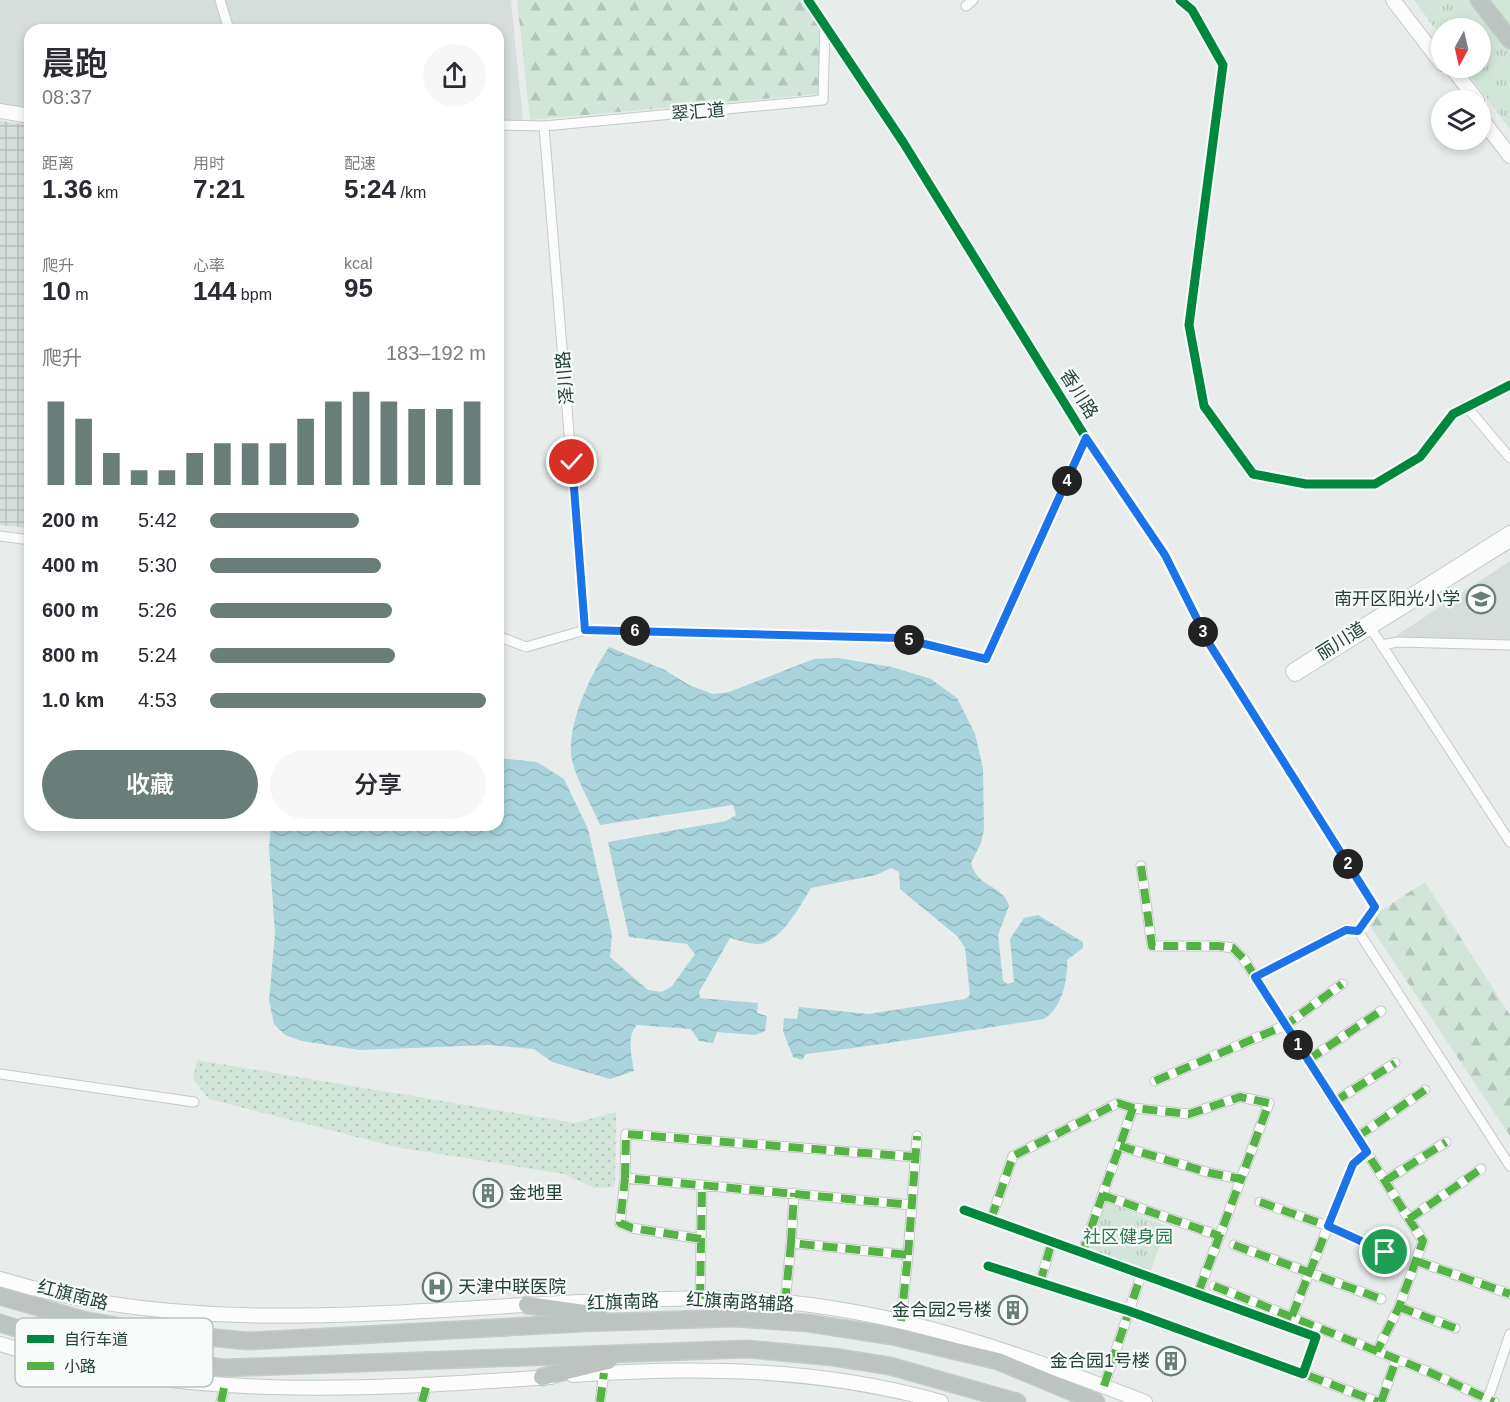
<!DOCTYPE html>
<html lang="zh">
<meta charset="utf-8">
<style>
:root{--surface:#fff;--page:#f7f7f7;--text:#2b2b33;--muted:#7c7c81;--accent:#697e78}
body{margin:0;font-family:Helvetica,"Noto Sans SC",sans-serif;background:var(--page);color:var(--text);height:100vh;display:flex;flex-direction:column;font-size:22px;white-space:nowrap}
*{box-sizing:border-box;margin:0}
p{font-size:20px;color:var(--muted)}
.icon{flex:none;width:33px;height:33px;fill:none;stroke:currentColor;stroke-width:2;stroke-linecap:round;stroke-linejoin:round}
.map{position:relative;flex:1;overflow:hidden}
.details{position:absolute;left:24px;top:24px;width:480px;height:807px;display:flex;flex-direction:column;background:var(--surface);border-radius:18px;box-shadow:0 3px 9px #0003}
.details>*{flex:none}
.needle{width:39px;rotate:188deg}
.tools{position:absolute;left:1431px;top:18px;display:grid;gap:12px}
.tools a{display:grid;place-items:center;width:60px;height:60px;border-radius:50%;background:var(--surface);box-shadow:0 3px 9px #0003;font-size:30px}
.pin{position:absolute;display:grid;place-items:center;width:51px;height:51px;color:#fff;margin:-26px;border:3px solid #fff;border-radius:50%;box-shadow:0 2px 6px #0007}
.km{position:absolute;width:30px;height:30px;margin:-15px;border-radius:50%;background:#222;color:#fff;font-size:16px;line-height:30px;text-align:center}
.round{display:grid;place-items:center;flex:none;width:63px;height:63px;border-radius:32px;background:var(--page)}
.head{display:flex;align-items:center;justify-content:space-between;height:102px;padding:0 18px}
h1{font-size:33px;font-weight:600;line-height:45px}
.figures{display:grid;grid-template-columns:repeat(3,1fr);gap:9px;height:102px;padding:6px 18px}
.figures div{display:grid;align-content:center}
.figures b{font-size:26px;font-weight:600}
.figures small{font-size:16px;font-weight:400}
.figures p{font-size:16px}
.chart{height:168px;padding:12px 18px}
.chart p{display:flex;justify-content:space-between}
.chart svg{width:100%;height:108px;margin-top:6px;stroke:var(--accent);stroke-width:6}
.button{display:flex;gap:12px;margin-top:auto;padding:12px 18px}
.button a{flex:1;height:69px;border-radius:36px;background:var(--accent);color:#fff;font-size:24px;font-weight:600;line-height:69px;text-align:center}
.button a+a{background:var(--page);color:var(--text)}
ul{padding:0 18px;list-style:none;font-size:20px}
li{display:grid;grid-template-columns:96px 72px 1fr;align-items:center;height:45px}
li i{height:15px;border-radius:8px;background:var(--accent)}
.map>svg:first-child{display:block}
.built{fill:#d6dedb}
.industrial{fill:url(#industrial-grid)}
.grass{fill:url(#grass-dots)}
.forest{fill:url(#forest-firs)}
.park{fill:url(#park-tufts)}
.water{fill:url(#water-waves)}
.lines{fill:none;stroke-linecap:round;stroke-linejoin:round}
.street-casing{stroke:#c5cac8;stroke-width:11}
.secondary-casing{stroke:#c3cbc8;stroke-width:16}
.highway-casing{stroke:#c3ccc9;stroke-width:19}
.street{stroke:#fcfcfc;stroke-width:9}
.secondary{stroke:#fcfcfc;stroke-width:14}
.highway{stroke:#bcc4c2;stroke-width:16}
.quiet{stroke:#55b346;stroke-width:8;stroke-dasharray:15 8;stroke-linecap:butt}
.cycleway-casing{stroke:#f7fbf9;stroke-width:13}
.cycleway{stroke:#00873e;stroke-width:9}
.route-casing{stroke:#fff;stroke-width:12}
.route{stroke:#1a73e8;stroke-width:8}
.labels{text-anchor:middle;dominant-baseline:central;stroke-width:4.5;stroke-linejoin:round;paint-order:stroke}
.street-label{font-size:18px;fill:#24423a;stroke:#f7fbf9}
.poi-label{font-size:18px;fill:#24423a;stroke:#f7fbf9;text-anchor:end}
.park-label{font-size:18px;fill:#2d7a4b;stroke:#f7fbf9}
.key{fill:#f7fbf9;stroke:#b8c4c0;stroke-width:1.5}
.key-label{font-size:16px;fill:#24423a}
</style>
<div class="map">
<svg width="1510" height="1402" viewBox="0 0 1510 1402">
<defs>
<pattern id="industrial-grid" width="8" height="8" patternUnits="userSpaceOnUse" patternTransform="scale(1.5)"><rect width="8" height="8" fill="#d6dedb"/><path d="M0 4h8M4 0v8" fill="none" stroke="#b8c0bd"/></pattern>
<pattern id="grass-dots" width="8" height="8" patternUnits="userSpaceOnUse" patternTransform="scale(1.5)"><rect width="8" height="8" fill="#d1e6d8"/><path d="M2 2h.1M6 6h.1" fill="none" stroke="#b3c6ba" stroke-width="1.8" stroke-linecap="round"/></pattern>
<pattern id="forest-firs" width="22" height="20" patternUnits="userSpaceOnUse" patternTransform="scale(1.5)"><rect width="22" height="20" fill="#d1e6d8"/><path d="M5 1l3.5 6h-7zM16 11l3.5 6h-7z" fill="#b3c6ba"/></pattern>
<pattern id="park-tufts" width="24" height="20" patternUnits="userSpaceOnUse" patternTransform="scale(1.5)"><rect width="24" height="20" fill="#d1e6d8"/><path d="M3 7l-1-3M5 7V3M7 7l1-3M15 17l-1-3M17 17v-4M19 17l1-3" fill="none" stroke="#b3c6ba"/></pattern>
<pattern id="water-waves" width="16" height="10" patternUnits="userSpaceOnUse" patternTransform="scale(1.5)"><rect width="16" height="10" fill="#a9d4db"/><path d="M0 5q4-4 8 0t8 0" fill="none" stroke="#91b7bd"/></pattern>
</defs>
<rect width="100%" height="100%" fill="#e8edeb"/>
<!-- built -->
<path class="built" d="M 0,0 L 511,0 L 523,122 L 498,124 L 498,30 L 30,30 L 30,119 L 0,115 Z
M 1510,561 L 1510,640 L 1394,637 Z"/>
<!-- industrial -->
<path class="industrial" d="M 0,121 L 30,125 L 30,528 L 0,525 Z"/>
<!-- grass -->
<path class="grass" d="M 197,1060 L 575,1123 L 616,1112 L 615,1187 L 594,1188 L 564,1174 L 396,1147 L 209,1099 L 193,1079 Z"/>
<!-- forest -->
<path class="forest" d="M 517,0 L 803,0 L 821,28 L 818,94 L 530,120 Z
M 1425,882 L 1510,1015 L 1510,1136 L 1366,920 Z"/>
<!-- park -->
<path class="park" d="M 1414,0 L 1510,0 L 1510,129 L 1464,68 L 1480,68 L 1480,28 L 1442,28 L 1441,37 Z
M 1106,1202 L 1167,1226 L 1150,1272 L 1088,1248 Z"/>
<!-- water -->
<path class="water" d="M 609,647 L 665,670 L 689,685 L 713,694 L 729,692 L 814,659 L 838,658 L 892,667 L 931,679 L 957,698 L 975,734 L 983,768 L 984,829 L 981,843 L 971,863 C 978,889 1003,884 1009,906 L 998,935 L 1003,980 L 1007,984 L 1014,982 L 1010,939 L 1024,918 L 1038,915 L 1083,942 L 1083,948 L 1067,960 C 1068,980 1062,1008 1044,1019 C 965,1031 884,1045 806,1054 L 802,1060 L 793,1057 L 783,1031 L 784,1018 L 797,1019 L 799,1007 L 868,1014 L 965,999 L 970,995 L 965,948 L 958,937 L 900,889 L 899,872 L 891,868 L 876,875 L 811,888 C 801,904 780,945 757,944 C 749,944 738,940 730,938 L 699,992 L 700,998 L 758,1003 L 757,1013 L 767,1016 L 765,1031 L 755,1035 L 717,1032 L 713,1043 L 699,1041 L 691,1029 L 637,1025 C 626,1036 632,1057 634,1071 L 610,1079 L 552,1062 L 534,1049 L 490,1045 L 360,1050 L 302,1041 L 285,1035 L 274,1024 L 269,1000 L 275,934 L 269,848 L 271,825 L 498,825 L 498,758 L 537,762 L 564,779 L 588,829 L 612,934 L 610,957 L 648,990 L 662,992 L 672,986 L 695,954 L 687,944 L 629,937 L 608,842 L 726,821 L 736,815 L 733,805 L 600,825 C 592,805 577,782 572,760 C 565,728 591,673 609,647 Z"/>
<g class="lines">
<!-- street casing -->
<g class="street-casing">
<path id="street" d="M 220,0 L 229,30
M 808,0 L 903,142 L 1086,438 L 1165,555 L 1210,645 L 1375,907 L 1358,931
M 1180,0 L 1192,10 L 1223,65 L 1189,325 L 1204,406 L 1253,474 L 1306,484 L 1375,484 L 1420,457 L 1453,414 L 1510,385
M 966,6 L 973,0
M 498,125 L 544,126 L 823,100 L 825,25
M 544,126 L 585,630
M 1466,406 L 1510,458
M 0,536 L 30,540
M 1368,624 L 1510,842
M 498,636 L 526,647 L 585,630 L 901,638 L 986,659 L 1086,438
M 1381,645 L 1398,642 L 1510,645
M 1141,866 L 1152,946 L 1218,946 L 1233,948 L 1243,958 L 1423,1241 L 1399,1307 L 1377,1351
M 1255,977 L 1346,929 L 1358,931 L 1510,1166
M 1308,1060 L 1381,1011
M 0,1074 L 194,1102
M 1155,1081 L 1286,1025 L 1342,984
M 1334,1102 L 1395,1063
M 1357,1137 L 1425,1090
M 1120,1146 L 1210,1173 L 1241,1179 L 1198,1293
M 625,1178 L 626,1134 L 915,1157
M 1385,1181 L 1446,1142
M 1102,1195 L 1220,1236
M 1260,1202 L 1328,1226 L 1385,1252
M 964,1210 L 1316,1337 L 1303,1374 L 1129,1311 L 988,1266
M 991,1219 L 1013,1156 L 1118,1103 L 1133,1108
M 1409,1219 L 1481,1169
M 701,1239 L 632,1228 L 620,1223 L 625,1178 L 912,1205
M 791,1243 L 794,1193
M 1234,1245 L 1381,1299
M 1083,1251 L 1133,1108 L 1189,1114 L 1240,1097 L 1269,1103 L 1241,1179
M 908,1255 L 917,1136
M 1416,1261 L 1510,1294
M 1040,1283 L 1052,1241
M 1214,1286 L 1429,1372 L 1494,1402
M 700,1299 L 702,1185
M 785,1303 L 791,1243 L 908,1255 L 901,1321
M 1399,1307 L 1455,1328
M 1292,1316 L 1353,1164 L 1367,1152
M 1309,1376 L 1378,1402
M 1104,1386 L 1142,1272
M 221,1402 L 224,1388
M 422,1402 L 427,1384
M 600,1402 L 604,1373
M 1381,1402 L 1396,1360
M 1487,1402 L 1510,1334"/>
</g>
<!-- secondary casing -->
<g class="secondary-casing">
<path id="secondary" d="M 1393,0 L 1442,64
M 1452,68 L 1477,100
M 0,111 L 30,116
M 1480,117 L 1510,156
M 1510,533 L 1293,671 L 1295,674 L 1510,540
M 0,1279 C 188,1337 389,1311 581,1302 C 641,1300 702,1296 762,1300 C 900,1310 1018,1353 1145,1402
M 0,1344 C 176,1402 367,1390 551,1377
M 573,1375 C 696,1366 821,1368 941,1402"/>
</g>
<!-- highway casing -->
<g class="highway-casing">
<path id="highway" d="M 1479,0 L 1510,40
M 0,1296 L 83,1320 L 146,1331 L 248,1341 L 583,1323 L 734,1318 L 808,1323 L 892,1336 L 998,1361 L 1096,1402
M 527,1305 L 599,1315
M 0,1323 L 61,1342 L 115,1353 L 224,1368 L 747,1349 L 833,1357 L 890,1366 L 1017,1402
M 542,1377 L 608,1361"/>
</g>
<!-- street -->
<use href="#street" class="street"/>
<!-- secondary -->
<use href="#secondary" class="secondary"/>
<!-- highway -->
<use href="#highway" class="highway"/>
<!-- quiet -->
<path class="quiet" d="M 1141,866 L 1152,946 L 1218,946 L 1233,948 L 1243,958 L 1423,1241 L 1399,1307 L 1377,1351
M 1308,1060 L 1381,1011
M 1155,1081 L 1286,1025 L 1342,984
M 1334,1102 L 1395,1063
M 1357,1137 L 1425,1090
M 1120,1146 L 1210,1173 L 1241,1179 L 1198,1293
M 625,1178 L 626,1134 L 915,1157
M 1385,1181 L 1446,1142
M 1102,1195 L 1220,1236
M 1260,1202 L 1328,1226 L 1385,1252
M 991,1219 L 1013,1156 L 1118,1103 L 1133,1108
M 1409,1219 L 1481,1169
M 701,1239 L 632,1228 L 620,1223 L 625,1178 L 912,1205
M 791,1243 L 794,1193
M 1234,1245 L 1381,1299
M 1083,1251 L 1133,1108 L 1189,1114 L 1240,1097 L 1269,1103 L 1241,1179
M 908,1255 L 917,1136
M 1416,1261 L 1510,1294
M 1040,1283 L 1052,1241
M 1214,1286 L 1429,1372 L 1494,1402
M 700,1299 L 702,1185
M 785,1303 L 791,1243 L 908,1255 L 901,1321
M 1399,1307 L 1455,1328
M 1292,1316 L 1353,1164 L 1367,1152
M 1309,1376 L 1378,1402
M 1104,1386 L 1142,1272
M 221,1402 L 224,1388
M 422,1402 L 427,1384
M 600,1402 L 604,1373
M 1381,1402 L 1396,1360"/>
<!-- cycleway casing -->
<g class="cycleway-casing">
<path id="cycleway" d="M 808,0 L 903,142 L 1086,438 L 1165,555 L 1210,645 L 1375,907 L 1358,931
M 1180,0 L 1192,10 L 1223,65 L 1189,325 L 1204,406 L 1253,474 L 1306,484 L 1375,484 L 1420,457 L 1453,414 L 1510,385
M 964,1210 L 1316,1337 L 1303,1374 L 1129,1311 L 988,1266"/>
</g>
<!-- cycleway -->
<use href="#cycleway" class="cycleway"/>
</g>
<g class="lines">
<!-- route casing -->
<g class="route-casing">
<path id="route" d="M 572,462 L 585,630 L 900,638 L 986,659 L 1086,438 L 1165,555 L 1210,645 L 1375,907 L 1358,931 L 1346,930 L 1255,977 L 1367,1152 L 1353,1164 L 1328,1226 L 1385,1252"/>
</g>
<!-- route -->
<use href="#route" class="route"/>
</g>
<!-- icons -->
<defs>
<g id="school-ring" transform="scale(1.5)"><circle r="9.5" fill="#f7fbf9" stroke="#697e78" stroke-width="1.5"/><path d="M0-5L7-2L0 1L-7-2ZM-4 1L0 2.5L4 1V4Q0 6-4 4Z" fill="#697e78"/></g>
<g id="building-ring" transform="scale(1.5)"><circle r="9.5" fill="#f7fbf9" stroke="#697e78" stroke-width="1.5"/><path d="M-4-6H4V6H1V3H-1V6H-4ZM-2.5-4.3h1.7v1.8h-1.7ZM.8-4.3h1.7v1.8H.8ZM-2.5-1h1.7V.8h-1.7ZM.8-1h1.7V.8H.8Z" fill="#697e78"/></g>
<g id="hospital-ring" transform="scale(1.5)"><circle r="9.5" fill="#f7fbf9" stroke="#697e78" stroke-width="1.5"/><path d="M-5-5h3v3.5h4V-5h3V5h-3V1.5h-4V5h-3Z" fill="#697e78"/></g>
</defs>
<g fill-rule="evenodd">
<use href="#school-ring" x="1481" y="599"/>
<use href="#building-ring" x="488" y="1193"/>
<use href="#hospital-ring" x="437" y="1287"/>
<use href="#building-ring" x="1013" y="1310"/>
<use href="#building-ring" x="1171" y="1361"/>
</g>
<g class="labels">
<!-- street labels -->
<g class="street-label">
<text transform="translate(698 112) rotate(-5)">翠汇道</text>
<text transform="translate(565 378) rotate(-95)">泽川路</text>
<text transform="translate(1079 394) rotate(58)">香川路</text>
<text transform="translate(1341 641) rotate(-32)">丽川道</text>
<text transform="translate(73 1295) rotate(14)">红旗南路</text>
<text transform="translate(623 1302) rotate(-2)">红旗南路</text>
<text transform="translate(740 1302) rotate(3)">红旗南路辅路</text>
</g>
<!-- poi labels -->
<g class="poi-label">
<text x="1460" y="599">南开区阳光小学</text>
<text x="509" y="1193" text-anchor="start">金地里</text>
<text x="458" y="1287" text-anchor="start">天津中联医院</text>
<text x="992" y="1310">金合园2号楼</text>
<text x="1150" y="1361">金合园1号楼</text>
</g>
<!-- park labels -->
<g class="park-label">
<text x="1128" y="1237">社区健身园</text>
</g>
</g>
<!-- legend -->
<rect x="15" y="1318" width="198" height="69" rx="9" class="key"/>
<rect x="27" y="1335" width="27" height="8" fill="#00873e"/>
<rect x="27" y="1362" width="27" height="8" fill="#55b346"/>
<g class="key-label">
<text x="64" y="1345">自行车道</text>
<text x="64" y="1372">小路</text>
</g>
</svg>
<div class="tools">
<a><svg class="needle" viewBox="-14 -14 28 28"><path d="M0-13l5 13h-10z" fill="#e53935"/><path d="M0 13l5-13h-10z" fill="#7c7c81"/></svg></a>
<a><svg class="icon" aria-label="layers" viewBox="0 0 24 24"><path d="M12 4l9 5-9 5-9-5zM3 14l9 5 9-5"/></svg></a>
</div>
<div class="pin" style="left:1385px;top:1252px;background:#1e9e55"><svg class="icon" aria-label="arrive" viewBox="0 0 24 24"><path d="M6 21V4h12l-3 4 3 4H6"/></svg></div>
<div class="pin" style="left:572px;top:462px;background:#d93025"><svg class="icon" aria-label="check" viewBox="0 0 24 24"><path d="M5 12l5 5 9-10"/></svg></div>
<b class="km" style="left:1298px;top:1045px">1</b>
<b class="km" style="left:1348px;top:864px">2</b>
<b class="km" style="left:1203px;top:632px">3</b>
<b class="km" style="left:1067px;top:481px">4</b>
<b class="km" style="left:909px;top:640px">5</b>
<b class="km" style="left:635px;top:631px">6</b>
<section class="details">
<div class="head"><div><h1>晨跑</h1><p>08:37</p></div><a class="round"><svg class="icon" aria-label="share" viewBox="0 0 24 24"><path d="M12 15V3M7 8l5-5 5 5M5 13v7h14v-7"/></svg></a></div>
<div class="figures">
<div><p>距离</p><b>1.36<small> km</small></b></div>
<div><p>用时</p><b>7:21</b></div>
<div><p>配速</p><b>5:24<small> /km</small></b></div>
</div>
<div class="figures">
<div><p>爬升</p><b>10<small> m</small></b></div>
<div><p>心率</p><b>144<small> bpm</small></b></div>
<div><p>kcal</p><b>95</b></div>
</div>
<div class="chart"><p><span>爬升</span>183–192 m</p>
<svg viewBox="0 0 160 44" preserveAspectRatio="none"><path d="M5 44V10M15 44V17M25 44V31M35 44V38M45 44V38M55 44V31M65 44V27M75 44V27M85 44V27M95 44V17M105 44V10M115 44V6M125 44V10M135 44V13M145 44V13M155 44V10"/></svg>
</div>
<ul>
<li><b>200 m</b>5:42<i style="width:54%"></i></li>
<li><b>400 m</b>5:30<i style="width:62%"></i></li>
<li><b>600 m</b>5:26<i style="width:66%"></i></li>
<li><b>800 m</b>5:24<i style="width:67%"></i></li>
<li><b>1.0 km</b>4:53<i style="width:100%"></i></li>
</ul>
<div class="button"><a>收藏</a><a>分享</a></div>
</section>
</div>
